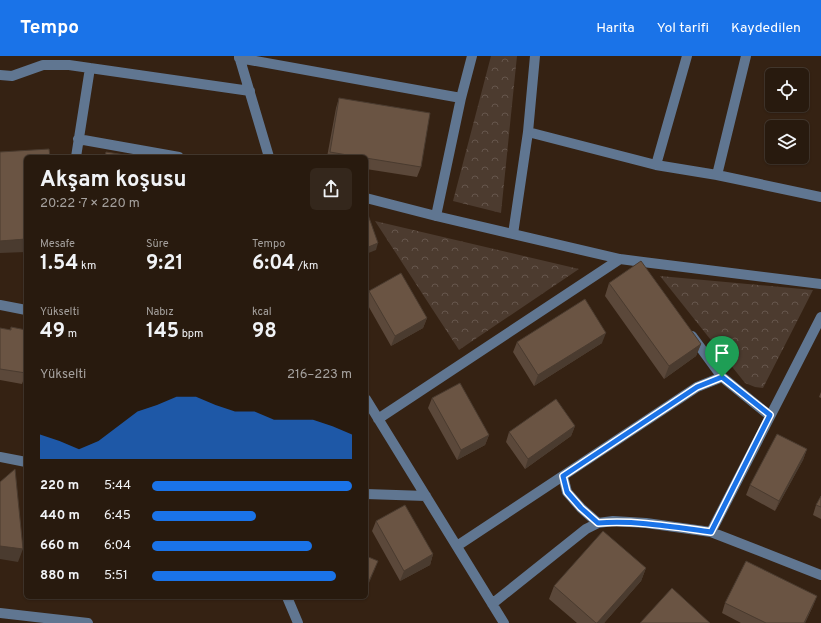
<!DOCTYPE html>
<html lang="tr">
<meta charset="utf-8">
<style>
:root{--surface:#281a0e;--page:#34271c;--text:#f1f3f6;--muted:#a5a19e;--line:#44382e;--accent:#1a73e8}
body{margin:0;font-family:Overpass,sans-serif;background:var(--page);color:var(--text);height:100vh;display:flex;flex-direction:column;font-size:15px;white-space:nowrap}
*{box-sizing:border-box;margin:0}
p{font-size:13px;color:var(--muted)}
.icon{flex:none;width:22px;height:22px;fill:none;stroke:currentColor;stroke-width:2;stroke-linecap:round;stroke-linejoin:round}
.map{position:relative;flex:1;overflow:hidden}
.drawer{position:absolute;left:24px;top:99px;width:344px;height:444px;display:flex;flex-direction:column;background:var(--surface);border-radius:6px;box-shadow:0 1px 3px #0004,0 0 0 1px var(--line)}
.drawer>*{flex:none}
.fabs{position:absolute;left:765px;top:12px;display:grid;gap:8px}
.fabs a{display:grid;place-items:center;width:44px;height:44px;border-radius:6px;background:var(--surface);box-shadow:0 1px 3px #0004,0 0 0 1px var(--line);font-size:20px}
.pin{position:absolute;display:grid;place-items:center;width:34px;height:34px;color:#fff;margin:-41px -17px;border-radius:50% 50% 50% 0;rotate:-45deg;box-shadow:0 0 4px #0007}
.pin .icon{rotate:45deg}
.round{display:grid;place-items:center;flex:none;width:42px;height:42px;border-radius:6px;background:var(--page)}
.overview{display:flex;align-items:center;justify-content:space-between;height:68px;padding:0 16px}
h1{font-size:22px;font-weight:700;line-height:30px}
.stats{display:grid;grid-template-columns:repeat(3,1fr);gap:6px;height:68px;padding:4px 16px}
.stats div{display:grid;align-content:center}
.stats b{font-size:20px;font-weight:700}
.stats small{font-size:11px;font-weight:400}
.stats p{font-size:11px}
.chart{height:112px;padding:8px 16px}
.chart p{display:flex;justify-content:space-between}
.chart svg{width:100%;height:72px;margin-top:4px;fill:var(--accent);opacity:.7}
ul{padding:0 16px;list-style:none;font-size:13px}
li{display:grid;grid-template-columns:64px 48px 1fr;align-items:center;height:30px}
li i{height:10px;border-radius:5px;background:var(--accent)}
header{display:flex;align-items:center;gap:24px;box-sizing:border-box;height:56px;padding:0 20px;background:var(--accent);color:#fff}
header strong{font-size:19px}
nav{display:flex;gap:22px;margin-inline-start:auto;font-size:14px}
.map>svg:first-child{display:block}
.park{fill:url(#park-crowns)}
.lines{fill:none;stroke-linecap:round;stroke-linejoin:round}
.minor{stroke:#607691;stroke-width:10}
.wall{fill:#5b483a}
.shaded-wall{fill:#4a3b2f}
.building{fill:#6a5443;stroke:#4a3b2f}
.route-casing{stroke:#fff;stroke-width:8}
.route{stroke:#1a73e8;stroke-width:5}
</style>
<header>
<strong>Tempo</strong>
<nav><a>Harita</a><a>Yol tarifi</a><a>Kaydedilen</a></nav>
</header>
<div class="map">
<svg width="821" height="567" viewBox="0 0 821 567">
<defs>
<pattern id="park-crowns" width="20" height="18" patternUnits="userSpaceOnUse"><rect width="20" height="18" fill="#4c3b2f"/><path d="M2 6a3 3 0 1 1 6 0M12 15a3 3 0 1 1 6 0" fill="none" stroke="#66564c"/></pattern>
</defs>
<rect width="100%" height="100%" fill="#352213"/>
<!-- park -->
<path class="park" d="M 491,0 L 517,0 L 501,157 L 453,145 Z
M 375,165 L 579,213 L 459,294 Z
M 660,220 L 813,234 L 763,332 L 755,331 L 745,327 Z"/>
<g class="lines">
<!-- minor -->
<path class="minor" d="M 239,0 L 269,101
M 239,2 L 461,42
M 0,19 L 12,20 L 43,9 L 69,9 L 250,35
M 528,76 L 656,109 L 717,119 L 821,141
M 78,83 L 179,101
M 76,101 L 90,12
M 656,109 L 687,0
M 717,119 L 746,0
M 366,142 L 436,160 L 620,203 L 643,206 L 821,228
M 436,160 L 461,42 L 472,0
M 513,178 L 528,76 L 535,0
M 0,249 L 26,254
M 692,280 L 722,321
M 366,343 L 504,567
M 378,363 L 620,203
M 0,401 L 26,406
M 563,420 L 567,436 L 581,452 L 598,467
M 366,438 L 426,440
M 711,476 L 821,261
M 457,490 L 697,331 L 722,321 L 769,359
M 287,541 L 298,567
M 492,548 L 586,473 L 598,467 L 613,465 L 646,467 L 711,476 L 821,519
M 0,557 L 88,567"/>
</g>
<!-- wall -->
<path class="wall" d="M 339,42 L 421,111 L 417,121 L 366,113 L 366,101 L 327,101 L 336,52 Z
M 609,227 L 701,288 L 696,300 L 664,323 L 605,240 Z
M 369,235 L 427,262 L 423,272 L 391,290 L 366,246 L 366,243 Z
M 11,271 L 26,317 L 22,328 L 0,324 L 0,272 L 10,274 Z
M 517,286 L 602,287 L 534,330 L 513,296 Z
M 821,336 L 821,342 L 819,341 Z
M 432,342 L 489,379 L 485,389 L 457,404 L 428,352 Z
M 575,370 L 571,380 L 525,413 L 506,386 L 509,376 Z
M 807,393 L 803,404 L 775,455 L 746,439 L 750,429 Z
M 821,440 L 821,463 L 813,459 L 816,449 Z
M 376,465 L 433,498 L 430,509 L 400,525 L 372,475 Z
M 646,512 L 641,525 L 604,567 L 577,567 L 549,543 L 554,530 Z
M 817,540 L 813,550 L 805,567 L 741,567 L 722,557 L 725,547 Z
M 357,541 L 363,541 L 362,543 Z"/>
<!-- shaded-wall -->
<path class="shaded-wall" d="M 26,183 L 26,196 L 0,197 L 0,185 Z
M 378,187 L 376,194 L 366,198 L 366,192 Z
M 427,262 L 423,272 L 391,290 L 395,280 Z
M 606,277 L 602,287 L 534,330 L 538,319 Z
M 701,288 L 696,300 L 664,323 L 669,310 Z
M 575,370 L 571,380 L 525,413 L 528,403 Z
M 489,379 L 485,389 L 457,404 L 461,394 Z
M 807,393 L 803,404 L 775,455 L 779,445 Z
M 0,490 L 23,493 L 18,506 L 0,503 Z
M 433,498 L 430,509 L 400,525 L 404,515 Z
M 378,505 L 374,515 L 366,534 L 366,532 Z
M 646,512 L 641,525 L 604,567 L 597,567 Z
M 817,540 L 813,550 L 805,567 L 804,567 Z"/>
<!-- building -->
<path class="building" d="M 339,42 L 430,57 L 421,111 L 366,102 L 366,101 L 359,101 L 330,96 Z
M 49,93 L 50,101 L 26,101 L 26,183 L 0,185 L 0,96 Z
M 106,96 L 138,101 L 105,101 Z
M 366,153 L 378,187 L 366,192 Z
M 641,205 L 701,288 L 669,310 L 609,227 Z
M 401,217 L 427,262 L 395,280 L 369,235 Z
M 585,243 L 606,277 L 538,319 L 517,286 Z
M 11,271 L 26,274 L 26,317 L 0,313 L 0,272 L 11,274 Z
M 460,327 L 489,379 L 461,394 L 432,342 Z
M 556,343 L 575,370 L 528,403 L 509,376 Z
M 777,378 L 807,393 L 779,445 L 750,429 Z
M 15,413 L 23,493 L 0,490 L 0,426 Z
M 821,440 L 821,451 L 816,449 Z
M 405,449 L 433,498 L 404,515 L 376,465 Z
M 603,475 L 646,512 L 597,567 L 596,567 L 554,530 Z
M 366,500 L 378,505 L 366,532 Z
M 746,505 L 817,540 L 804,567 L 766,567 L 725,547 Z
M 672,532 L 710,567 L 640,567 Z"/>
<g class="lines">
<!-- route casing -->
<g class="route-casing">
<path id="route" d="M 722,321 L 770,359 L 711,476 C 674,471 636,464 598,467 L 581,452 L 567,436 L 563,420 L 697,331 Z"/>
</g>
<!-- route -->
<use href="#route" class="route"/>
</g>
</svg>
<div class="fabs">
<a><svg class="icon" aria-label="locate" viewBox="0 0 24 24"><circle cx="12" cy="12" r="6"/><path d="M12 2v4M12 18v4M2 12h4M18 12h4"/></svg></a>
<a><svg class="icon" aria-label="layers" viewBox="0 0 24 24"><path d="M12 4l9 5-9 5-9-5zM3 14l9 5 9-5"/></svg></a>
</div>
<div class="pin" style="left:722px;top:321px;background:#1e9e55"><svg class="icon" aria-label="arrive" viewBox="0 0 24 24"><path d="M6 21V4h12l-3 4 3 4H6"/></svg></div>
<section class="drawer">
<div class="overview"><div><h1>Akşam koşusu</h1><p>20:22 · 7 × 220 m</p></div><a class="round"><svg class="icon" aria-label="share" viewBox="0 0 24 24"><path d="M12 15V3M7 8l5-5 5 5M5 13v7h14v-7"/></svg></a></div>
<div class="stats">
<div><p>Mesafe</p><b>1.54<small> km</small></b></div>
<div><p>Süre</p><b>9:21</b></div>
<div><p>Tempo</p><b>6:04<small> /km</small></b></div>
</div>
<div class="stats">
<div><p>Yükselti</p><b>49<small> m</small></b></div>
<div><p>Nabız</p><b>145<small> bpm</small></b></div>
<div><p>kcal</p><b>98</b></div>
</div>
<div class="chart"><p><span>Yükselti</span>216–223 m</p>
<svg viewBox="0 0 160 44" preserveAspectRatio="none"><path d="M0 44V29L10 33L20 38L30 33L40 24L50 15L60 11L70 6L80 6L90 11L100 15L110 15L120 20L130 20L140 20L150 24L160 29V44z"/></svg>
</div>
<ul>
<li><b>220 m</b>5:44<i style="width:100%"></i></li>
<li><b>440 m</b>6:45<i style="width:52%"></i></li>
<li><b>660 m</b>6:04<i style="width:80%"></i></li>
<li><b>880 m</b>5:51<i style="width:92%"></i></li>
</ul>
</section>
</div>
